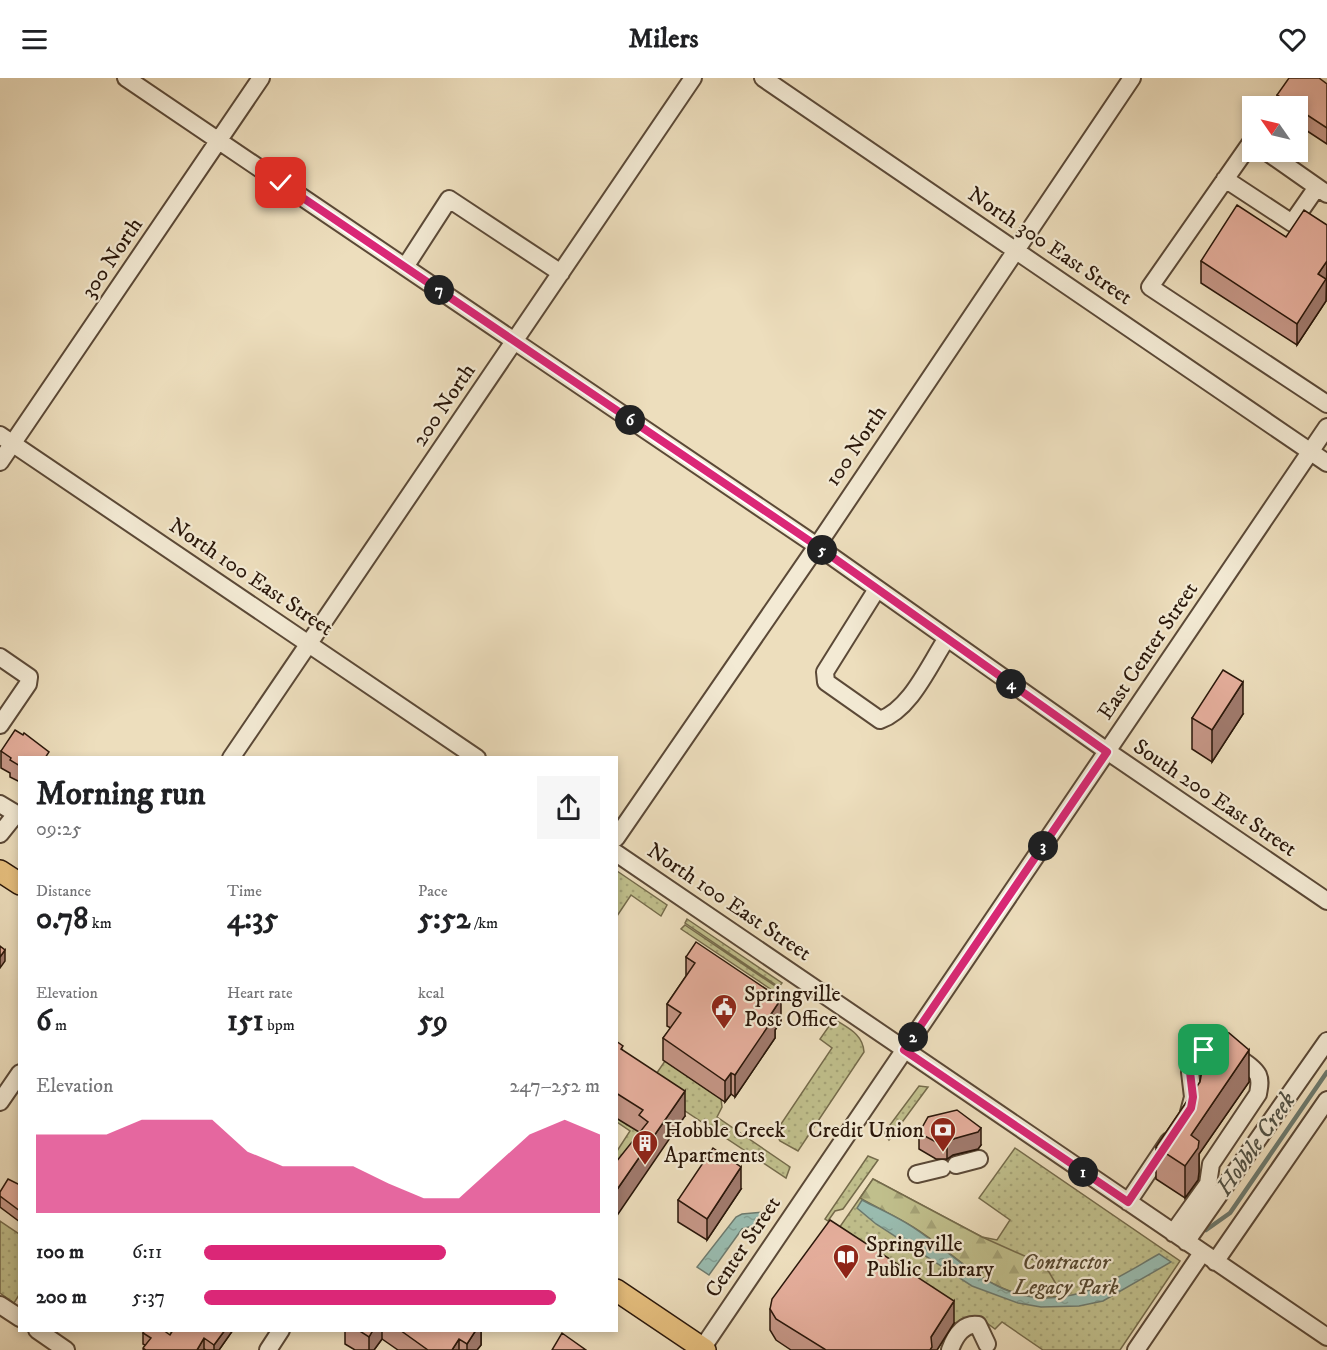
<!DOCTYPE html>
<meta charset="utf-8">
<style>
:root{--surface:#fff;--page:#f6f6f6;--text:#202124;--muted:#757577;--accent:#db2777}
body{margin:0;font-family:"IM FELL DW Pica",serif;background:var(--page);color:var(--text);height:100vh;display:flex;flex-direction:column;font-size:22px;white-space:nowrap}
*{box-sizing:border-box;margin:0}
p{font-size:20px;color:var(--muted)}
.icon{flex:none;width:33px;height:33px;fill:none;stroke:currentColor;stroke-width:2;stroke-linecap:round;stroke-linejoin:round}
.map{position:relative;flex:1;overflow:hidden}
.panel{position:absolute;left:18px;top:678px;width:600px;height:576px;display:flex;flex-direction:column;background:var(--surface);border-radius:0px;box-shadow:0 3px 9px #0003}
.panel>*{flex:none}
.needle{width:39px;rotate:304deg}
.controls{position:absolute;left:1242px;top:18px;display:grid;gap:12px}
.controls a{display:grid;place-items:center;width:66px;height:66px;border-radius:0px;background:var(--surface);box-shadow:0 3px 9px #0003;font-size:30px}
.pin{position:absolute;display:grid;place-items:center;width:51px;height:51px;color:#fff;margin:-26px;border-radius:12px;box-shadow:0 3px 9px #0006}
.km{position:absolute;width:30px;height:30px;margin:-15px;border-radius:50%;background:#222;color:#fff;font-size:16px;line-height:30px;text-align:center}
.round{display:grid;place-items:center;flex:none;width:63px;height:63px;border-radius:0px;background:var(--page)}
.summary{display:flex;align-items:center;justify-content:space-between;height:102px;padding:0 18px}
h1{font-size:33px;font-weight:800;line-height:45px}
.figures{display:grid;grid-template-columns:repeat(3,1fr);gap:9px;height:102px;padding:6px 18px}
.figures div{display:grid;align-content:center}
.figures b{font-size:30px;font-weight:800}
.figures small{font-size:16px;font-weight:400}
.figures p{font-size:16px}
.chart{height:168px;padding:12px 18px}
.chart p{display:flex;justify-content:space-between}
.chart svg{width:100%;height:108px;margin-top:6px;fill:var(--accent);opacity:.7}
ul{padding:0 18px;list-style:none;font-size:20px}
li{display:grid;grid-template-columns:96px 72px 1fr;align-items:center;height:45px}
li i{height:15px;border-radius:8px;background:var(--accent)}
header{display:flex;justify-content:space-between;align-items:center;height:78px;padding:0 18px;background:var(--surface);font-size:27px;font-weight:800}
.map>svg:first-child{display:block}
.green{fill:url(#green-dots);stroke:#756b4b;stroke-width:1.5}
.forest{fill:url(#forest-firs);stroke:#756b4b;stroke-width:1.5}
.water{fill:url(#water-ripples);stroke:#6d7a6e;stroke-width:1.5}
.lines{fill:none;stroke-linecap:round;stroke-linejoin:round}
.stream{stroke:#6d7a6e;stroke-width:4.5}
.minor-casing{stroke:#5b4937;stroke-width:20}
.major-casing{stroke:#2a170a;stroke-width:24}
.minor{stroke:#f3ead4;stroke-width:16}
.major{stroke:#e6bf7e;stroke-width:21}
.wall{fill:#c59686;stroke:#2a170a;stroke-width:1.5}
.shaded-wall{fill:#a07a6d;stroke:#2a170a;stroke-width:1.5}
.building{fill:#e5ae9c;stroke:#2a170a;stroke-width:1.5}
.route-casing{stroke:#fff;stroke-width:12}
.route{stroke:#db2777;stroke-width:8}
.labels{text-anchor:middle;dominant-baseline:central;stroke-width:4.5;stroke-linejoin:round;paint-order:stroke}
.street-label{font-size:22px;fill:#2a170a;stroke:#f3ead4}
.poi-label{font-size:22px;fill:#2a170a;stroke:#f3ead4;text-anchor:start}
.park-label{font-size:22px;font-style:italic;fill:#574931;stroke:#f3ead4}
.water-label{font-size:24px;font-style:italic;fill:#515144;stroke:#f3ead4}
</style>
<header><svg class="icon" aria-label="menu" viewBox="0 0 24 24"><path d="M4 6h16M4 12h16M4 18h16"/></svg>Milers<svg class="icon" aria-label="heart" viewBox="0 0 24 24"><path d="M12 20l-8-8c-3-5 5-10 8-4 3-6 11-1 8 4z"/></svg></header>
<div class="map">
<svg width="1327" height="1272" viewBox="0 0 1327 1272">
<defs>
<pattern id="green-dots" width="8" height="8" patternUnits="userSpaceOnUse" patternTransform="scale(1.5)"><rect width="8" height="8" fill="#c0bf8c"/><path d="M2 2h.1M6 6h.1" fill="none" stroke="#a5a377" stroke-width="1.8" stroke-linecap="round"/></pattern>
<pattern id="forest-firs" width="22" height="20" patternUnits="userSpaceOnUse" patternTransform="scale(1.5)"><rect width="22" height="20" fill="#c0bf8c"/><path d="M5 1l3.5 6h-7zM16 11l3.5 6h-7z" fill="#a5a377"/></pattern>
<pattern id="water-ripples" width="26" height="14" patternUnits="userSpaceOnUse" patternTransform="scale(1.5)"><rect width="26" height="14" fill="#99bcb0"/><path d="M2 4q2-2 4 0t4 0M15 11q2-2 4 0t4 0" fill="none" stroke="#84a196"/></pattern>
</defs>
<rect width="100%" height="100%" fill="#eddebd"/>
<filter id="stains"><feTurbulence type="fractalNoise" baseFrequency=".00333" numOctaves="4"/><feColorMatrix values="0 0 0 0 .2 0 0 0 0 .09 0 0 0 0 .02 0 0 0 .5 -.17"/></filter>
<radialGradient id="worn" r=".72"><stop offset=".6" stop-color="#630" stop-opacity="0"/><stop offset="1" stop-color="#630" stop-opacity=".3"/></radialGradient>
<!-- green -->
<path class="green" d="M 617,793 L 667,827 L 661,838 L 631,817 L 617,838 Z
M 687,841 L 782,905 L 779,909 L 685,845 Z
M 685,847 L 778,910 L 775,914 L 681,851 Z
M 834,941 C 848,950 863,956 864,974 L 798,1073 L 780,1063 L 775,1055 L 832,970 L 820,961 Z
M 665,983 L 721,1021 L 722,1029 L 717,1039 L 790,1089 L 786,1100 L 679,1029 L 617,1119 L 617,1073 L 630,1053 L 617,1044 L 617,1004 L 650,1005 Z
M 919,1008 L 928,1009 L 889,1062 L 884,1055 Z
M 1015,1070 L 1180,1183 L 1120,1272 L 1043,1272 L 1002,1244 L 995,1251 L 980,1240 L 959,1248 L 830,1163 L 873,1101 L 982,1159 L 997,1162 L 1010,1142 L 979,1120 Z
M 868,1078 L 878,1082 L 843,1131 L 835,1133 L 828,1143 L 825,1141 Z
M 0,1143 L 19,1156 L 19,1217 L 14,1225 L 0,1215 Z"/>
<!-- forest -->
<path class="forest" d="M 873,1101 L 982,1159 L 1038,1184 L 1049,1194 L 1063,1218 C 992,1226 966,1182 913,1149 C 896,1138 877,1130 860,1120 Z"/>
<!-- water -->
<path class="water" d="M 862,1122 C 879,1131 898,1139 914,1150 C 965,1184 1004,1233 1072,1217 C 1103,1211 1132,1191 1159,1176 L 1171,1184 L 1103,1223 L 1079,1228 L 1041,1229 L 1018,1225 L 972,1208 L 876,1146 L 857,1130 Z
M 764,1134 L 755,1147 L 742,1151 L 709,1197 L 697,1189 L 736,1139 L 742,1136 Z"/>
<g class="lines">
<!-- stream -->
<path class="stream" d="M 1206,1152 L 1230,1135 L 1327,994"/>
<!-- minor casing -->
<g class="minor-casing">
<path id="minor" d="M 126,0 L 817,468 L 1107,673 L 1327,823
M 763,0 L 1327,385
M 1252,63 L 1150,209 L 1327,326
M 1267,74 L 1327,116
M 1225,101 L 1292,145 L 1317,109
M 405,189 L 449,121 L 561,195
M 0,357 L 477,680
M 0,384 L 261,0
M 877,511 L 825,594 L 826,604 L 880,642 C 911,631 929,587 947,560
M 0,579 L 29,599 L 28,606 L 0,647
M 231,680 L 693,0
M 0,726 L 20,738
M 0,756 L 16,736
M 616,760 L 817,468 L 1132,0
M 616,775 L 1327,1259
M 0,1024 L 20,995
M 956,1087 L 979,1081
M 917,1096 L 942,1090
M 1128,1124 L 1169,1063
M 1173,1155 L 1208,1106 L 1211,1086 L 1258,1016 C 1259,1009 1261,1004 1258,997 C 1253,987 1217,964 1206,971 C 1199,975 1194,987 1190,994 L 1193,1019 L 1189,1034
M 1186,1164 L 1327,963
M 1215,1184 L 1327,1022
M 0,1227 L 20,1240
M 37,1252 L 66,1272
M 268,1272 L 281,1252
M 701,1272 L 1327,349
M 950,1272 C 955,1258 963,1245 978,1247 L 987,1266
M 1136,1272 L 1202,1175"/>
</g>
<!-- major casing -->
<g class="major-casing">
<path id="major" d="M 0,793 L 20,806
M 616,1212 L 705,1272"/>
</g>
<!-- minor -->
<use href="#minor" class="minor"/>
<!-- major -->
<use href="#major" class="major"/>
</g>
<!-- wall -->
<path class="wall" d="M 1327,6 L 1327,66 L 1298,47 L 1298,28 L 1277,28 L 1277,17 Z
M 1327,147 L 1327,205 L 1326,207 L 1326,223 L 1297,267 L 1201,205 L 1201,183 Z
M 1243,636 L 1212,684 L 1192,671 L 1192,640 Z
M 1,673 L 49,680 L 20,680 L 20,704 L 10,699 L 10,695 L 1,690 Z
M 686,879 L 781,943 L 775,952 L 775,960 L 735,1019 L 731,1016 L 725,1024 L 663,982 L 663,960 L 671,950 L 667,948 L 667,926 L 686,898 Z
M 616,963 L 623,973 L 685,1038 L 639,1056 L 639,1054 L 616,1040 Z
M 1201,964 L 1249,1004 L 1199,1076 L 1199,1094 L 1198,1102 L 1185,1120 L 1156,1101 L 1156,1069 L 1200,1004 L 1201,997 Z
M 919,1055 L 981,1067 L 978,1071 L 953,1077 L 947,1081 L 936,1081 L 919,1071 Z
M 20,1107 L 20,1144 L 0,1129 L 0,1114 Z
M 741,1111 L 707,1162 L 678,1144 L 678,1122 Z
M 770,1231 L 954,1245 L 937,1272 L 791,1272 L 776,1262 L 770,1252 Z
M 173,1252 L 233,1252 L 219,1272 L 206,1272 L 204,1271 L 204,1272 L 143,1272 L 145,1267 L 143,1266 L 143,1255 L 170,1257 Z
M 345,1252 L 481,1252 L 481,1267 L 477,1272 L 398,1272 L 382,1261 L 374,1272 L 355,1272 L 345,1266 Z"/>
<!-- shaded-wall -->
<path class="shaded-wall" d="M 1327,183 L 1326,223 L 1297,267 L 1297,246 L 1318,196 Z
M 1243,604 L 1243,636 L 1212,684 L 1212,652 Z
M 5,872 L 5,883 L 0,890 L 0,879 Z
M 781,921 L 781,943 L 775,952 L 775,960 L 735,1019 L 735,997 L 771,936 Z
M 1249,972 L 1249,1004 L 1199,1076 L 1199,1094 L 1198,1102 L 1185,1120 L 1185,1088 L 1191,1057 Z
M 731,995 L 731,1016 L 725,1024 L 725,1003 Z
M 685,1013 L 685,1038 L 616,1139 L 616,1113 Z
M 981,1050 L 981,1067 L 978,1071 L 953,1077 L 947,1081 L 947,1065 L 953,1061 Z
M 741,1089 L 741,1111 L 707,1162 L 707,1141 Z
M 954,1223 L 954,1245 L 937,1272 L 930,1272 L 931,1259 Z
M 225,1252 L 233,1252 L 219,1272 L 214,1272 L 214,1267 Z
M 373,1252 L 382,1252 L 382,1261 L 374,1272 L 369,1272 L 369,1259 Z
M 476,1252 L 481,1252 L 481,1267 L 477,1272 L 467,1272 L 467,1266 Z
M 204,1260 L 204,1272 L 197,1272 Z
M 459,1261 L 459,1272 L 452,1272 Z"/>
<!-- building -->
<path class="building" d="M 1289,0 L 1319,0 L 1327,6 L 1327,50 L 1298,31 L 1298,28 L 1294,28 L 1277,17 Z
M 1237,127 L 1286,159 L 1304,132 L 1327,147 L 1327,183 L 1318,196 L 1326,201 L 1297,246 L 1201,183 Z
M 1223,592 L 1243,604 L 1212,652 L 1192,640 Z
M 15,652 L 23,657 L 24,655 L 49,674 L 45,680 L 20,680 L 20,688 L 10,682 L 11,680 L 1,673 Z
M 696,864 L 781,921 L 771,936 L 775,938 L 735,997 L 731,995 L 725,1003 L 663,960 L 681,935 L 667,926 L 695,885 L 686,879 Z
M 0,868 L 5,872 L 0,879 Z
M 1211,949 L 1229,955 L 1249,972 L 1191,1057 L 1199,1063 L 1198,1070 L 1185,1088 L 1156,1069 L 1200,1004 L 1203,987 L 1212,974 L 1201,964 Z
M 616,963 L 623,968 L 621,971 L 685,1013 L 616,1113 L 616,1084 L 648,1044 L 639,1037 L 643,1032 L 616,1015 Z
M 957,1032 L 981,1050 L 978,1054 L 953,1061 L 947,1065 L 936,1064 L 919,1055 L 928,1039 Z
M 713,1070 L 741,1089 L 707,1141 L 678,1122 Z
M 8,1101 L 20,1107 L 20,1133 L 0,1118 L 0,1114 Z
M 830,1142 L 954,1223 L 931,1259 L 932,1269 L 930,1272 L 826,1272 L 776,1241 L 770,1231 L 772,1221 Z
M 145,1252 L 163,1252 L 170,1257 L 173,1252 L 225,1252 L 214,1267 L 204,1260 L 197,1272 L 146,1272 L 143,1270 L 151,1260 L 143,1255 Z
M 358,1252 L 373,1252 L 369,1259 Z
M 400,1252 L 476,1252 L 467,1266 L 459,1261 L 452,1272 L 428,1272 Z
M 562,1255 L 586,1272 L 552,1272 Z"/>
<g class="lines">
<!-- route casing -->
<g class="route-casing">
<path id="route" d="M 281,105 L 817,468 L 1107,674 L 904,972 L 1128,1124 L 1191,1030 L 1193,1019 L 1190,994 L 1204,972"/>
</g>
<!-- route -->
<use href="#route" class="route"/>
</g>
<!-- icons -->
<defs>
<g id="civic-pin" transform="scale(1.35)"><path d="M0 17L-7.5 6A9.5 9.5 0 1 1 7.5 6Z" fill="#8f2418" stroke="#f3ead4"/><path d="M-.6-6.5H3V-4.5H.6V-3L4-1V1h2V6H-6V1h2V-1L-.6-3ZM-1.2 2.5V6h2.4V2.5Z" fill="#fff"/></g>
<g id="bank-pin" transform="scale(1.35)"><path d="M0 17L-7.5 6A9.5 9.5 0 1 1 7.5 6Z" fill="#8f2418" stroke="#f3ead4"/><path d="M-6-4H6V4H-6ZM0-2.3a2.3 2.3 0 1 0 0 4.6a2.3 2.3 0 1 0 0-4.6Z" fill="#fff"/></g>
<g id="building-pin" transform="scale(1.35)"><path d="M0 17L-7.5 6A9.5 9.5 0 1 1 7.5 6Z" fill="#8f2418" stroke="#f3ead4"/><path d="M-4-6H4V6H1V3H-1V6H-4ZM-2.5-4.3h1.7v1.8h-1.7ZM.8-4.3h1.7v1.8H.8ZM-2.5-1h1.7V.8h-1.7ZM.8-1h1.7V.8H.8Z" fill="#fff"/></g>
<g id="library-pin" transform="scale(1.35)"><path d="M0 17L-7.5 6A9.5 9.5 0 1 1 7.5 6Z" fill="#8f2418" stroke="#f3ead4"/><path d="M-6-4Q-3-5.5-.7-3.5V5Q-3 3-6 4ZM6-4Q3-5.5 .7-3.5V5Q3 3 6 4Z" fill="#fff"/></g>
</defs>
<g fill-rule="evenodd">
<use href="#civic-pin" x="724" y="929"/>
<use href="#bank-pin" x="943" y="1052"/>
<use href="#building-pin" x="645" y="1065"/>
<use href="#library-pin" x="846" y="1179"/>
</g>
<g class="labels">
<!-- street labels -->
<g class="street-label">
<text transform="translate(1050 168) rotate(34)">North 300 East Street</text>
<text transform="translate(112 180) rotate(-56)">300 North</text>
<text transform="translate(444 327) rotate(-56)">200 North</text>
<text transform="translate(856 368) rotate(-56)">100 North</text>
<text transform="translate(251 499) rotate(34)">North 100 East Street</text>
<text transform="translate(1148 573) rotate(-56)">East Center Street</text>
<text transform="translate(1215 720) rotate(34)">South 200 East Street</text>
<text transform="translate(729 824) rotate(34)">North 100 East Street</text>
<text transform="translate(743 1169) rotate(-56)">Center Street</text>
</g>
<!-- poi labels -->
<g class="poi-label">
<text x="744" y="916">Springville<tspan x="744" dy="25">Post Office</tspan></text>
<text x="664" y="1052">Hobble Creek<tspan x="664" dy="25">Apartments</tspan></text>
<text x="924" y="1052" text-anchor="end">Credit Union</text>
<text x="866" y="1166">Springville<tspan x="866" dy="25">Public Library</tspan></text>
</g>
<!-- park labels -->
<g class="park-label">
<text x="1066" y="1184">Contractor<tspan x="1066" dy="25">Legacy Park</tspan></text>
</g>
<!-- water labels -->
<g class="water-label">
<text transform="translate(1256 1066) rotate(-55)">Hobble Creek</text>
</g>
</g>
<rect width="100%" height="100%" filter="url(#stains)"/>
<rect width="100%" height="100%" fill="url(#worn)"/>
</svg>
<div class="controls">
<a><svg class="needle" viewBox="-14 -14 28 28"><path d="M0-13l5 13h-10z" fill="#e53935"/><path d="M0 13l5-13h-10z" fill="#757577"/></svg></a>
</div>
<div class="pin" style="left:1204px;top:972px;background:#1e9e55"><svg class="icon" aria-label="arrive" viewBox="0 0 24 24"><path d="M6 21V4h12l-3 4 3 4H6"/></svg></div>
<div class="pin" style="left:281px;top:105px;background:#d93025"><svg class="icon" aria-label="check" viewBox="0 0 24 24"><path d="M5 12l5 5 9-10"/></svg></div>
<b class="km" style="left:1083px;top:1094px">1</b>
<b class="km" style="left:913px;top:959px">2</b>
<b class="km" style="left:1043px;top:768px">3</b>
<b class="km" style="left:1011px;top:606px">4</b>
<b class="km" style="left:822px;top:472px">5</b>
<b class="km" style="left:630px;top:342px">6</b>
<b class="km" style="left:439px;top:212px">7</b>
<section class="panel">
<div class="summary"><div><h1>Morning run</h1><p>09:25</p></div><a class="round"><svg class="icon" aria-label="share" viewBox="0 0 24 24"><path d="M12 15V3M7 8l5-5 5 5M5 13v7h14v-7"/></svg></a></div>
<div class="figures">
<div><p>Distance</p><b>0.78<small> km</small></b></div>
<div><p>Time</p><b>4:35</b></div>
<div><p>Pace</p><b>5:52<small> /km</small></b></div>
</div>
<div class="figures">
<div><p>Elevation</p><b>6<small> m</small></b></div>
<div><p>Heart rate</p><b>151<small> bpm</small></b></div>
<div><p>kcal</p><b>59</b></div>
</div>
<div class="chart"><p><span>Elevation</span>247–252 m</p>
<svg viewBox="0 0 160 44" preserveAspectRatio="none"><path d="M0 44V12L10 12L20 12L30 6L40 6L50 6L60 19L70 25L80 25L90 25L100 32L110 38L120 38L130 25L140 12L150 6L160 12V44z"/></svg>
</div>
<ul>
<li><b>100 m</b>6:11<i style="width:61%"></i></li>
<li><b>200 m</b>5:37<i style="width:89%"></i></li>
</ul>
</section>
</div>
